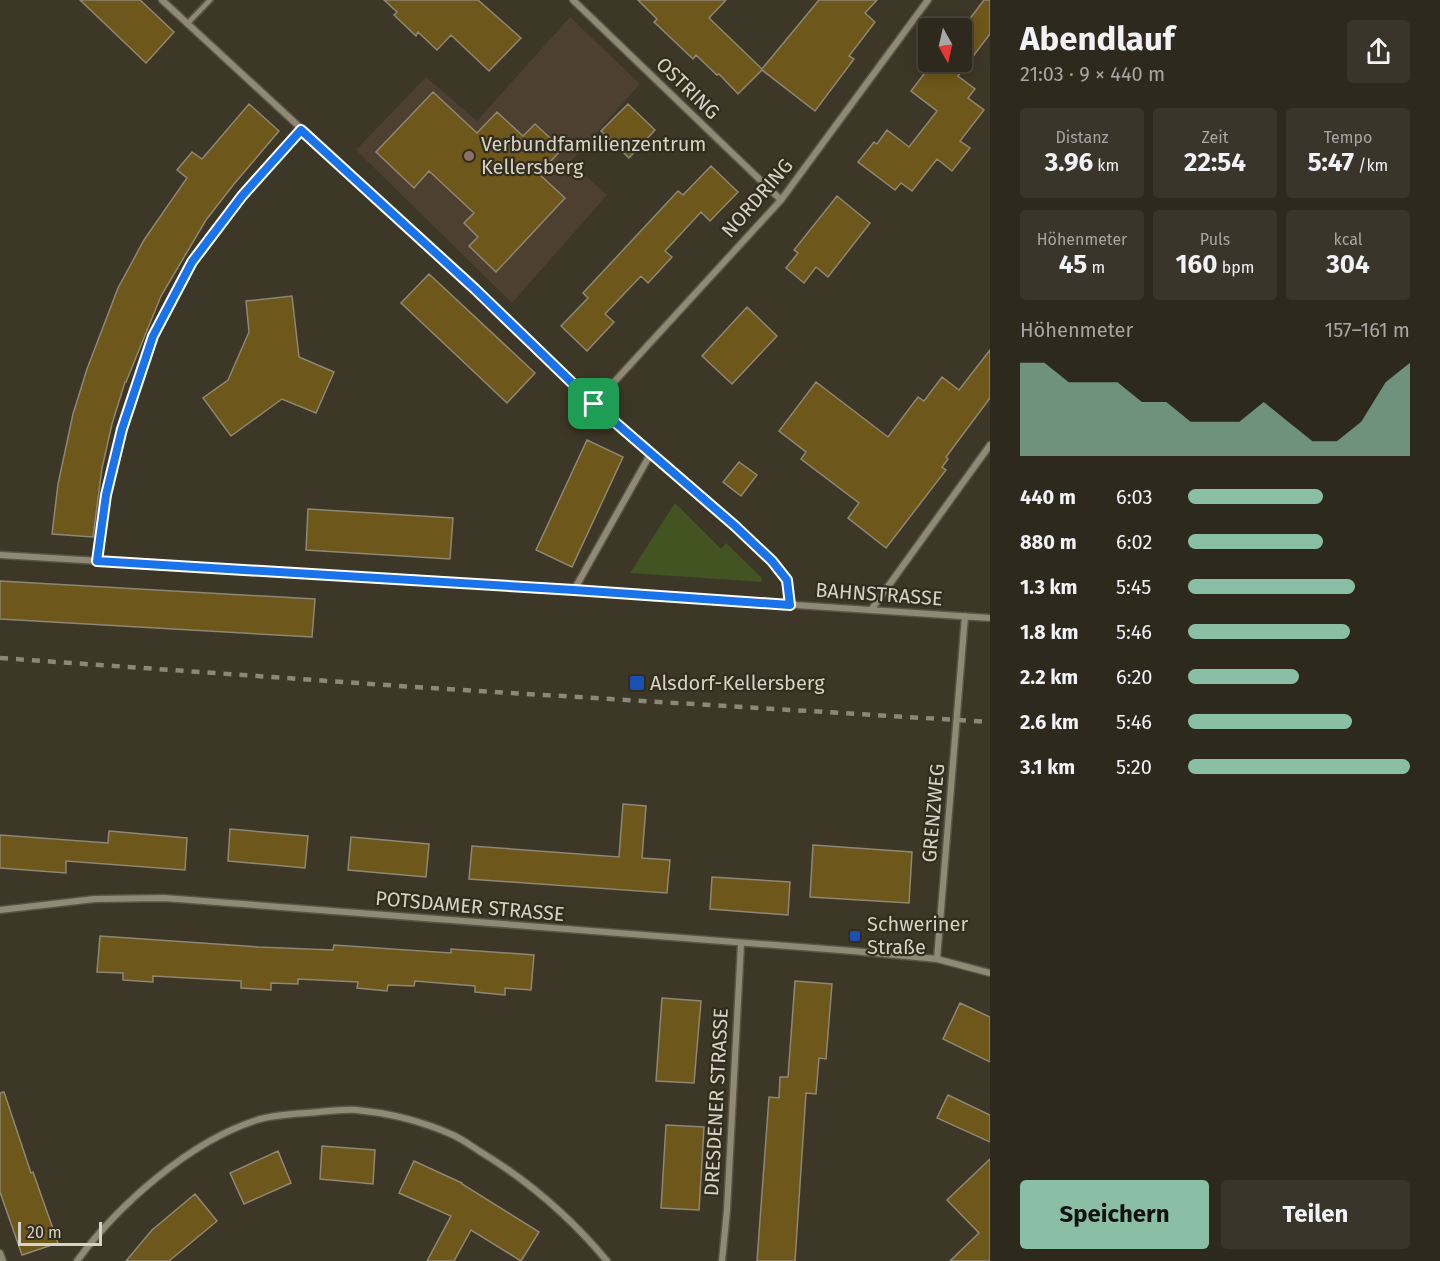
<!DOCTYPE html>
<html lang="de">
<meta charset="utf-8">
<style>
:root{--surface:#2e291d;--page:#3a352a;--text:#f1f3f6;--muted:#a7a6a4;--line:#49453b;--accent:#8abfa5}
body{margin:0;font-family:"Fira Sans",sans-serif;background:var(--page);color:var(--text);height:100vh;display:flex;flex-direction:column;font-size:22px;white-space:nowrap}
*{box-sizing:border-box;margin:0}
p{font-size:20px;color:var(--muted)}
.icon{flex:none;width:33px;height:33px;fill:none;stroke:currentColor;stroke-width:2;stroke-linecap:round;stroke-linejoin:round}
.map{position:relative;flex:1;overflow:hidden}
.panel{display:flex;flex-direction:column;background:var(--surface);width:450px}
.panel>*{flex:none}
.needle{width:39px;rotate:172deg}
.controls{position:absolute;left:918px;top:18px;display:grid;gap:12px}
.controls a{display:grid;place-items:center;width:54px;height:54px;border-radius:6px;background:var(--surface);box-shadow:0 3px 15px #0003,0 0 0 2px var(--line);font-size:30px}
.scale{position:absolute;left:18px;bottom:15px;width:84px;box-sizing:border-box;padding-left:6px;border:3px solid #d6d2c8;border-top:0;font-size:16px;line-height:21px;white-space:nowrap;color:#d6d2c8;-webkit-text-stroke:4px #332d1d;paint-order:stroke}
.pin{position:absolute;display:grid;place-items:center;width:51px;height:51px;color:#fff;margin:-26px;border-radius:12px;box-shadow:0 3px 9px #0006}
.round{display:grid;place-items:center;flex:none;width:63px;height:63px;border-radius:6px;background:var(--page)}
.overview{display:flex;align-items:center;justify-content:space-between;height:102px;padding:0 30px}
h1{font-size:33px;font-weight:700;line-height:45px}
.stats{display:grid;grid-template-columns:repeat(3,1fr);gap:9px;height:102px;padding:6px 30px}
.stats div{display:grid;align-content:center;border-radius:6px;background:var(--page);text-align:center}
.stats b{font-size:26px;font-weight:700}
.stats small{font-size:16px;font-weight:400}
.stats p{font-size:16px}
.chart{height:168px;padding:12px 30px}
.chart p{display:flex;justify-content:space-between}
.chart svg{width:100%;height:108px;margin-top:6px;fill:var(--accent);opacity:.7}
.button{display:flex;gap:12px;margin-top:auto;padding:12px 30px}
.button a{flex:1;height:69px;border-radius:6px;background:var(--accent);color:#111;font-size:24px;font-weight:700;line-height:69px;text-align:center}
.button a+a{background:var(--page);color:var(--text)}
ul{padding:0 30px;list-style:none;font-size:20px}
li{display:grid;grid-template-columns:96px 72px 1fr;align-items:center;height:45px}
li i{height:15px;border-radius:8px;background:var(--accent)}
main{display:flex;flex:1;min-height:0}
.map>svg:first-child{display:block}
.education{fill:#4d4031}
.green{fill:#415421}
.building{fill:#6d571a;stroke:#8e8774;stroke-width:1.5}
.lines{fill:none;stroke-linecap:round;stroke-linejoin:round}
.lane-casing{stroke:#595446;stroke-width:8}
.street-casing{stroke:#595446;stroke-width:9}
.lane{stroke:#908976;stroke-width:4.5}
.street{stroke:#908976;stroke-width:6}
.rail{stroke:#8c877a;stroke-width:4.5;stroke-dasharray:8 8;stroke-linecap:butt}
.route-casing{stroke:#fff;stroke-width:12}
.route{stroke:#1a73e8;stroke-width:8}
.education-dot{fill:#8d6e63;stroke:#332d1d;stroke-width:2}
.transit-dot{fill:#1a4fb4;stroke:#332d1d;stroke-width:2}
.labels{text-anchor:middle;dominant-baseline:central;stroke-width:4.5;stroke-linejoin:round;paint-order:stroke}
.street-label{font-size:20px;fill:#d6d2c8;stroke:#332d1d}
.poi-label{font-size:20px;fill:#d6d2c8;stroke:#332d1d;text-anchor:start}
</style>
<main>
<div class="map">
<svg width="990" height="1261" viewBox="0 0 990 1261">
<rect width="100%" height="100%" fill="#3d3727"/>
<!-- education -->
<path class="education" d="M 570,17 L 640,84 L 570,162 L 607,195 L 512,303 L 356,150 L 426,77 L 477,121 Z"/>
<!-- green -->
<path class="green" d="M 675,503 L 721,549 L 726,543 L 761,577 L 762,582 L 630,573 Z"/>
<!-- building -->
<path class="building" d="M 80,0 L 140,0 L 174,32 L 146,63 Z
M 384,0 L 478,0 L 521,38 L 489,71 L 451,35 L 437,50 L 418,32 L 416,36 L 394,15 L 397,12 Z
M 638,0 L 726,0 L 709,18 L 762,69 L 819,0 L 877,0 L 865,13 L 875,22 L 849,56 L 854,59 L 815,111 L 762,70 L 738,94 L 719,74 L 717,75 L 696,55 L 693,59 L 654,22 L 657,19 Z
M 984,0 L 990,0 L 990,34 L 958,76 L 975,89 L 968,98 L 984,110 L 960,141 L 970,148 L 952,171 L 937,159 L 912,191 L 901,183 L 895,190 L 858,162 L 874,142 L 877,144 L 887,130 L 909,147 L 937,111 L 911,91 L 933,62 L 962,62 L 962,29 Z
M 433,92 L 477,133 L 497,112 L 523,136 L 535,124 L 562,149 L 539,174 L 565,198 L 496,272 L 469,246 L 478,237 L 464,223 L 474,213 L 429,171 L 414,188 L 376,152 Z
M 249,104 L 279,131 L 234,184 L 206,220 L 161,296 L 126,382 L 125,382 L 112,424 L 102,468 L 93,537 L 52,534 L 58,484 L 73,414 L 87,369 L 118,288 L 144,240 L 187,178 L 177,170 L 192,152 L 202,159 Z
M 628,104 L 655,130 L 629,158 L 601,131 Z
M 711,166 L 738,192 L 710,221 L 701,212 L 665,251 L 672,257 L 648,283 L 641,276 L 605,314 L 614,322 L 587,351 L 561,326 L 588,298 L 583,293 L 678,191 L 683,195 Z
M 837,196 L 870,223 L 828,277 L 816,267 L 804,283 L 786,268 L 798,253 L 794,250 Z
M 429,274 L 535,373 L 507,403 L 401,303 Z
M 292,296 L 299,357 L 334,372 L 316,413 L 282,399 L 231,436 L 203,398 L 228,380 L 249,332 L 246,301 Z
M 747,307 L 777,336 L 732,384 L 702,356 Z
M 990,350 L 990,398 L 946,457 L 948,459 L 942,467 L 946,470 L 886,548 L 848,518 L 859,503 L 801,459 L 806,452 L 779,431 L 816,382 L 888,437 L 918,397 L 924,401 L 942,377 L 959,390 Z
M 587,440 L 623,457 L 572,567 L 536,550 Z
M 739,462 L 757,475 L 741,496 L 723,482 Z
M 308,509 L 453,518 L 450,559 L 306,550 Z
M 0,581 L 315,599 L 312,637 L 0,619 Z
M 623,804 L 646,806 L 642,858 L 670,860 L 667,893 L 469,879 L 472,846 L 619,857 Z
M 230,829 L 308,836 L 305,868 L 228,861 Z
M 109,831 L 187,838 L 185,870 L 66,861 L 66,873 L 0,868 L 0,835 L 108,843 Z
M 351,837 L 429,844 L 426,877 L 348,870 Z
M 813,845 L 912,852 L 909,903 L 810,897 Z
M 712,877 L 790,882 L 788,915 L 710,909 Z
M 100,936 L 258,947 L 333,950 L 334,945 L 451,953 L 451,949 L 534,955 L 531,990 L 505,988 L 505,995 L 475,992 L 475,986 L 415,981 L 414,986 L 388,985 L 387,991 L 357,988 L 358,982 L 298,979 L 298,984 L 271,983 L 271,990 L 241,988 L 241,981 L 153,976 L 153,982 L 123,980 L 123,973 L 97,972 Z
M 795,981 L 832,984 L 826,1059 L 819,1058 L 816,1094 L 806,1093 L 795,1261 L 757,1261 L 769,1097 L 779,1098 L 780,1077 L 788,1077 Z
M 662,998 L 701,1001 L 694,1083 L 656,1081 Z
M 960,1003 L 990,1017 L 990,1062 L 943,1039 Z
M 4,1092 L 31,1173 L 33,1172 L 58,1243 L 22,1255 L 0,1192 L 0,1093 Z
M 948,1095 L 990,1115 L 990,1142 L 937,1118 Z
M 666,1125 L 704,1127 L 699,1210 L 661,1208 Z
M 322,1146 L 375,1150 L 373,1184 L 320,1179 Z
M 278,1151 L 291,1183 L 244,1204 L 230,1173 Z
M 990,1159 L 990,1261 L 950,1261 L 979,1233 L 947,1200 Z
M 414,1161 L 462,1183 L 462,1184 L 539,1232 L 521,1261 L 471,1230 L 454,1261 L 427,1261 L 451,1216 L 399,1193 Z
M 195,1194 L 217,1221 L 169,1261 L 126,1261 L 152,1230 Z"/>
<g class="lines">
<!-- lane casing -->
<g class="lane-casing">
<path id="lane" d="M 187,24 L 210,0"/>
</g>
<!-- street casing -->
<g class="street-casing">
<path id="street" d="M 162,0 L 475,289 L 594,404 L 735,526 L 772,561 L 787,581 L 790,605
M 573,0 L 781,200
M 594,404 L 781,200 L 928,0
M 0,555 L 574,590 L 990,618
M 97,561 L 106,495 L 122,428 L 153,336 L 192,262 L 242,196 L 301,130
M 574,590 L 651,453
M 871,610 L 990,445
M 0,910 L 95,899 L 164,898 L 853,951 L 937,959 L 990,973
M 937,959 L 965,616
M 0,1253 L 3,1261
M 77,1261 C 118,1205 190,1141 257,1120 C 272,1115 291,1114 306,1113 C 323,1112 340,1109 356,1110 C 389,1113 424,1122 453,1135 C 464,1140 474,1148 484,1154 C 531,1183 572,1219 607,1261
M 722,1261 L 727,1210 L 741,944"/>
</g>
<!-- lane -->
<use href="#lane" class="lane"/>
<!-- street -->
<use href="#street" class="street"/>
<!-- rail -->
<path class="rail" d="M 0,658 L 429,688 L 990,722"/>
</g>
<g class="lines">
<!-- route casing -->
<g class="route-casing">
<path id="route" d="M 301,130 L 475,289 L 594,404 L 735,526 L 772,561 L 787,580 L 790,605 L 574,590 L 97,561 L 106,495 L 122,429 L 153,336 L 192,262 L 242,196 Z"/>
</g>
<!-- route -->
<use href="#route" class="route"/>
</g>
<!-- markers -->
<circle class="education-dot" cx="469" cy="156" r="6"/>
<g class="transit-dot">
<rect x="629" y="675" width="16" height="16" rx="3"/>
<rect x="849" y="930" width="12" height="12" rx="3"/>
</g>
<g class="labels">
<!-- street labels -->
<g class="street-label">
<text transform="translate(688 88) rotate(44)">OSTRING</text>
<text transform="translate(757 198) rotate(-49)">NORDRING</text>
<text transform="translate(879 594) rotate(4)">BAHNSTRASSE</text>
<text transform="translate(933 813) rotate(-85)">GRENZWEG</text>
<text transform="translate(470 906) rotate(5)">POTSDAMER STRASSE</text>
<text transform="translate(716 1102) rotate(-87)">DRESDENER STRASSE</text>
</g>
<!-- poi labels -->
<g class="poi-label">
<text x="481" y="144">Verbundfamilienzentrum<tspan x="481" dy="23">Kellersberg</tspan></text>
<text x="650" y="683">Alsdorf-Kellersberg</text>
<text x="867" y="924">Schweriner<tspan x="867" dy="23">Straße</tspan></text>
</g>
</g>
</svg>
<div class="controls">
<a><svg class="needle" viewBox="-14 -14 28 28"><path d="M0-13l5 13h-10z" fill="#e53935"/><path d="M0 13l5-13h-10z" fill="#a7a6a4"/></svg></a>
</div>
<div class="scale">20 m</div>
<div class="pin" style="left:594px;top:404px;background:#1e9e55"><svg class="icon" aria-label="arrive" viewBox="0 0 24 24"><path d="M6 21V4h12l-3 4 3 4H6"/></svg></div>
</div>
<section class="panel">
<div class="overview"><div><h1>Abendlauf</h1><p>21:03 · 9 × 440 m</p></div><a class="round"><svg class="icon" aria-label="share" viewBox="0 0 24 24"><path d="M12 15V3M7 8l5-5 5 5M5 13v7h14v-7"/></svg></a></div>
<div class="stats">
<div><p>Distanz</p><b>3.96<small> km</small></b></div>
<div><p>Zeit</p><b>22:54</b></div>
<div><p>Tempo</p><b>5:47<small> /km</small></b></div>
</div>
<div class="stats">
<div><p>Höhenmeter</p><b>45<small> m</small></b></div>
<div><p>Puls</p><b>160<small> bpm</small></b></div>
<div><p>kcal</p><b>304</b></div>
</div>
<div class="chart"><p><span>Höhenmeter</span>157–161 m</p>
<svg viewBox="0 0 160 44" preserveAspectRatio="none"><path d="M0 44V6L10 6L20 14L30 14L40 14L50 22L60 22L70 30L80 30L90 30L100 22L110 30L120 38L130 38L140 30L150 14L160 6V44z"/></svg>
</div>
<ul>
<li><b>440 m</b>6:03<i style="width:61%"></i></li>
<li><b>880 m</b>6:02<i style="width:61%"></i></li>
<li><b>1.3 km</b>5:45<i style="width:75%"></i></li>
<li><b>1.8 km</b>5:46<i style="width:73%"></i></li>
<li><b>2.2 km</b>6:20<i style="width:50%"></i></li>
<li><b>2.6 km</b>5:46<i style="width:74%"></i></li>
<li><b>3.1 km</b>5:20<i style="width:100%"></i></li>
</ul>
<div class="button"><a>Speichern</a><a>Teilen</a></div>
</section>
</main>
